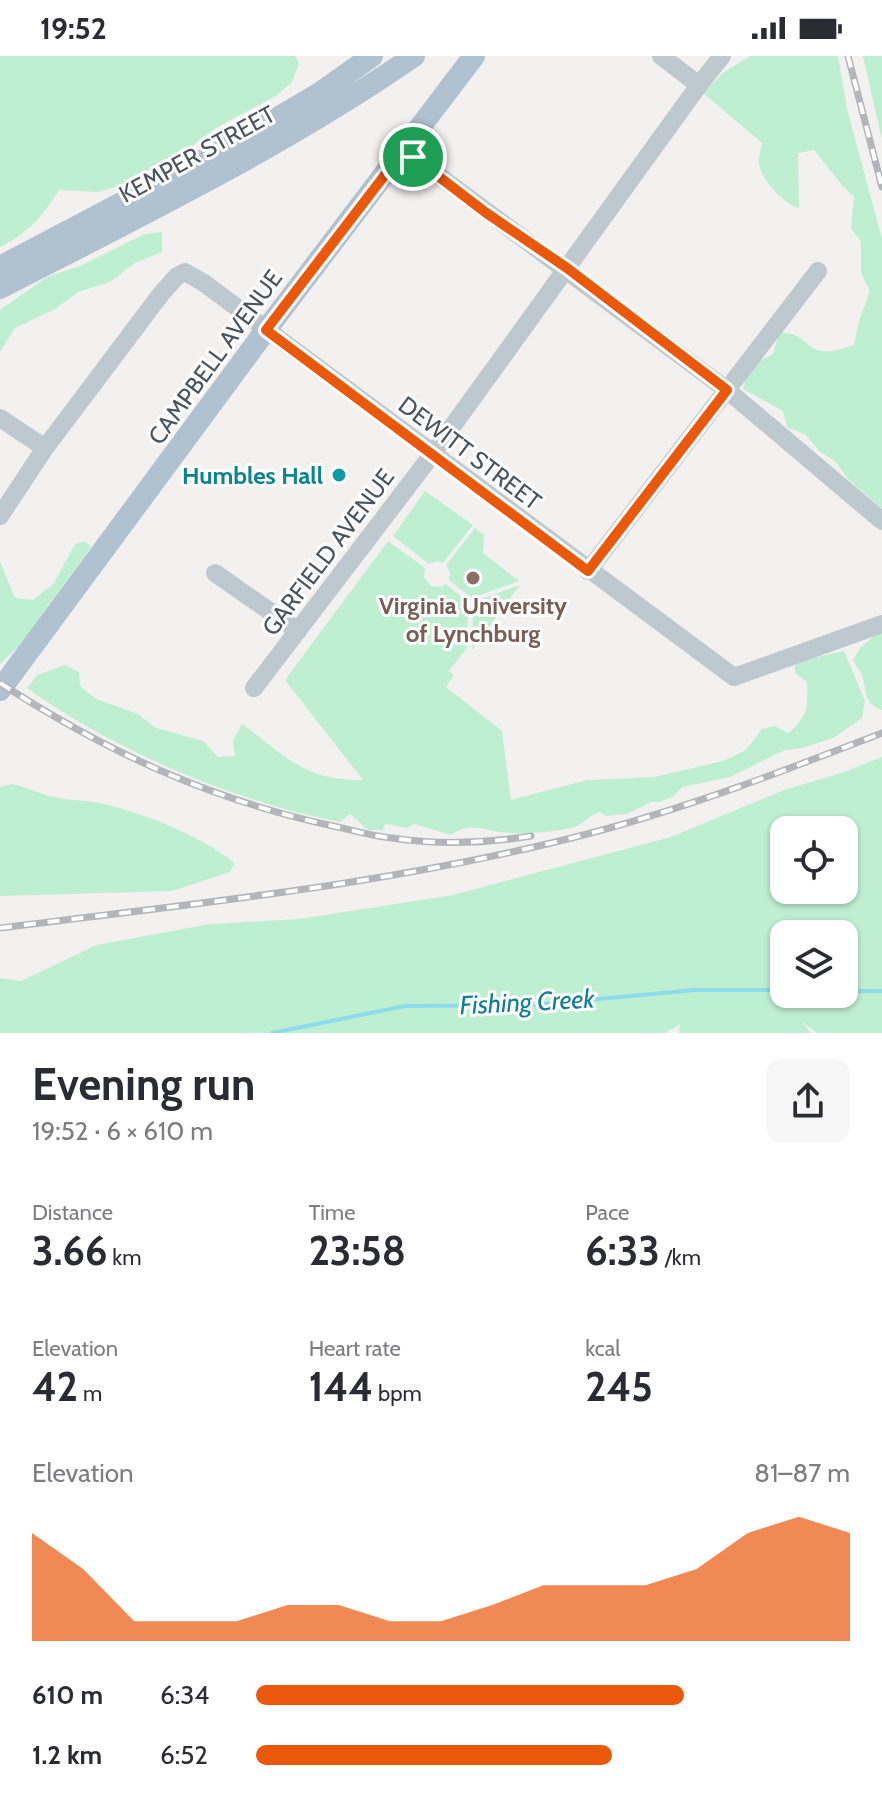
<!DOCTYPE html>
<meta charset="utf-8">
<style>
:root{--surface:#fff;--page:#f7f7f7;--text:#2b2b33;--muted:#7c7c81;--accent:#ea580c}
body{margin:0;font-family:Cabin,sans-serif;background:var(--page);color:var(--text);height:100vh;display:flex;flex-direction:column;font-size:30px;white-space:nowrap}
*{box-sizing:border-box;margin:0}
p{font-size:26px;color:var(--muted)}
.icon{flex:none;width:44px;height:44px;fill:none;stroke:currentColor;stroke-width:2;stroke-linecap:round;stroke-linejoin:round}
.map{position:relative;height:977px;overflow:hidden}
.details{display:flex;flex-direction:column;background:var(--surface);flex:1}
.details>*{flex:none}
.buttons{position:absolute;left:770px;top:760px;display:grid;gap:16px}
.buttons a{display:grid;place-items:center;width:88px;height:88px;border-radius:16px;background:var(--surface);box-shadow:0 2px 6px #0004;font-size:40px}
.pin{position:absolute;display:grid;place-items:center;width:68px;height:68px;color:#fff;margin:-34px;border:4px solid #fff;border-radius:50%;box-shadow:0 2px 8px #0007}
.round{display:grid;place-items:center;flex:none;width:84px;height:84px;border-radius:16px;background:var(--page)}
.head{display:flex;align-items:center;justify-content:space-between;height:136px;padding:0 32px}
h1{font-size:44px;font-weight:800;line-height:60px}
.stats{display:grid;grid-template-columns:repeat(3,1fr);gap:12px;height:136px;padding:8px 32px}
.stats div{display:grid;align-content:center}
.stats b{font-size:40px;font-weight:800}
.stats small{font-size:22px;font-weight:400}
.stats p{font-size:22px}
.chart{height:224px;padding:16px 32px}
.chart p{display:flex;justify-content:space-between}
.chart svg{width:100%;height:144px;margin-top:8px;fill:var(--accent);opacity:.7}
ul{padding:0 32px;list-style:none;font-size:26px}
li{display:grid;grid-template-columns:128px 96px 1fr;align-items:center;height:60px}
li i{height:20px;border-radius:10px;background:var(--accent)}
.status{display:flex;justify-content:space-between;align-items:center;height:56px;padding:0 40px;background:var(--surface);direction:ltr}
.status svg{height:22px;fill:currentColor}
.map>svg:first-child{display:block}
.green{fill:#bfefd1;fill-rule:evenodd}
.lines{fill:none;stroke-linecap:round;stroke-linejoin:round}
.stream{stroke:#8ddbec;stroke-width:4}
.minor{stroke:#bec8cf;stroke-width:18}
.major{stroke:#b0c1cf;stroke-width:22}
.rail-casing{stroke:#b2b6ba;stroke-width:7}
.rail{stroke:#fff;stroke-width:4;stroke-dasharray:12;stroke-linecap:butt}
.route-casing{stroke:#fff;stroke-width:16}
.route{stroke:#ea580c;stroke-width:10}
.culture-dot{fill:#0f9aa8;stroke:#fff;stroke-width:3}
.education-dot{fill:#8d6e63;stroke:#fff;stroke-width:3}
.labels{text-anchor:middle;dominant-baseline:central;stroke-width:6;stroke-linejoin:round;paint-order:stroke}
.street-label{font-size:24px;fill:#48545e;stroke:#fff}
.culture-label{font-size:24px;font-weight:bold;fill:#0d838f;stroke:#fff;text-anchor:end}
.education-label{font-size:24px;font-weight:bold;fill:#785e54;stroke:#fff}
.water-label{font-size:26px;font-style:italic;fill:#0e7d95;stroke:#fff}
</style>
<div class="status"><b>19:52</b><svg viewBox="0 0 49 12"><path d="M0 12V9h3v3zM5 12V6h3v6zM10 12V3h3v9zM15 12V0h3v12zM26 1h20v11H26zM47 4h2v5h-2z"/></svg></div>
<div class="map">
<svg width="882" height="977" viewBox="0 0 882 977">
<rect width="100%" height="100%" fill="#f3f0f0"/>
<!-- green -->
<path class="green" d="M 0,0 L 295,0 L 299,7 L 292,26 L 277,39 L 216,72 L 191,91 L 119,130 L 98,136 L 59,134 C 44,159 27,178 0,191 Z
M 750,0 L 838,0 L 847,53 L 882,183 L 882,453 L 848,423 L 836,406 L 819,395 L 806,379 L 787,371 L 783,355 L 743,333 L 749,310 L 773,298 L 779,277 C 805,276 803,291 821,295 C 832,297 844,292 854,289 L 859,265 L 870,235 L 861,217 L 861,186 L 851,172 L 854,141 C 838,127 828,110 814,94 L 798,97 L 799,152 C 783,148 762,124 759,108 C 758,102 761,93 762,87 L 703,37 L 723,17 Z
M 863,0 L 882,0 L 882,84 Z
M 162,176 L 162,196 L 135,207 L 110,226 L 78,236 L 55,253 L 15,272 L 0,296 L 0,254 L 47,221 L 80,210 L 145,178 Z
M 425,435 L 473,469 L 443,507 L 437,505 L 429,508 L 393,480 Z
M 475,472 L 484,479 L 483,497 L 519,525 L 472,542 L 449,524 L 450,517 L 446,509 Z
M 85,485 L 91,491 L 18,591 L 0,608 L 0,506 L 15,542 L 33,544 L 54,527 L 75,488 Z
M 388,485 L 425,512 L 424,521 L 431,530 L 440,531 L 446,528 L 469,547 L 466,593 L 449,615 L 454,619 L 446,631 L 502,675 L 511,744 L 587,724 L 654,721 L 723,705 L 746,694 L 762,673 L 775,670 L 788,677 C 808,662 808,650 807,626 L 795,617 L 795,606 L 844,595 L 865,645 L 862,662 L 833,682 L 802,692 L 785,694 L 730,721 L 682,731 L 673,741 L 659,746 L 651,746 L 627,758 L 606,760 L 599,756 C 590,759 585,766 577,770 C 564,776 515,779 500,776 C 482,773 468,766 451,779 L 414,768 L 407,772 L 385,768 L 383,774 L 368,774 L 350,758 L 340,766 C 235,746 113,694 27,632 L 37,619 L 65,609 L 79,616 L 80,630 L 96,643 L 138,658 L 156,672 L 203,685 L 218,701 L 235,700 L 233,685 L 242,668 C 286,700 304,725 363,724 L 285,624 Z
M 520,529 L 472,594 L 473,546 Z
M 882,573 L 882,654 C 864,648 867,637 863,622 C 861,616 856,610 853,604 L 860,592 Z
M 882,701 L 882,977 L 817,977 L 802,966 L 811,977 L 679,977 L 680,968 L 665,977 L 0,977 L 0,922 L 21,925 L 97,889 L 210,868 L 299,863 L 453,839 L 671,781 L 784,734 L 844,716 ZM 784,774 L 844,774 L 844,834 L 784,834 ZM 784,878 L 844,878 L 844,938 L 784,938 Z
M 12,728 C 27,731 40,738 54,741 C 70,745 88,744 104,748 C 149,759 198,779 235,807 L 230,816 L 172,835 L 0,840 L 0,731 Z"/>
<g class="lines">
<!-- stream -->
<path class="stream" d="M 844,935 L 882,935
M 272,977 L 405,950 L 536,949 L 694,934 L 784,934"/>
<!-- minor -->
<path class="minor" d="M 661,0 L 699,29
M 404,94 L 727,334 L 882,465
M 0,362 L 45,392
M 0,460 L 45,392 L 161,238 L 177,220 L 185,216 L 204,227 L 734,621 L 882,568
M 588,515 L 818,215
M 215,517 L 298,575
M 254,632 L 428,404 L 699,29 L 722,0"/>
<!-- major -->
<path class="major" d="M 0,211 L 228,91 L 320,37 L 372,0
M 0,232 C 140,160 284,90 414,0
M 0,634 L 266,274 L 474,0"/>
<!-- rail casing -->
<g class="rail-casing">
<path id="rail" d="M 848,0 L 882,131
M 0,627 C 107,696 208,743 333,770 C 352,774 372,780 392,782 C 437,789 486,787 531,780
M 0,872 C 198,847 397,828 591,777 C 690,751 786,714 882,677"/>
</g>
<!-- rail -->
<use href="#rail" class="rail"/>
</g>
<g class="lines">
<!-- route casing -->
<g class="route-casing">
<path id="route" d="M 404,94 L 485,156 L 567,212 L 727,334 L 588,515 L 266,274 Z"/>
</g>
<!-- route -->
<use href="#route" class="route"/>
</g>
<!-- markers -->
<circle class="culture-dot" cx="339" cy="419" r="8"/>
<circle class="education-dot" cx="473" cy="522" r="8"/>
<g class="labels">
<!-- street labels -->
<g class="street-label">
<text transform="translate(197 98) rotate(-29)">KEMPER STREET</text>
<text transform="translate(215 301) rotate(-54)">CAMPBELL AVENUE</text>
<text transform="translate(470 397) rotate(37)">DEWITT STREET</text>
<text transform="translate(328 496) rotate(-53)">GARFIELD AVENUE</text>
</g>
<!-- culture labels -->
<g class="culture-label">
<text x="323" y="419">Humbles Hall</text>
</g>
<!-- education labels -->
<g class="education-label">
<text x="473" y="549">Virginia University<tspan x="473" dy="28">of Lynchburg</tspan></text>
</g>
<!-- water labels -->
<g class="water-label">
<text transform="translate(527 946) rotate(-3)">Fishing Creek</text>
</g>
</g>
</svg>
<div class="buttons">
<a><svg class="icon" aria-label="locate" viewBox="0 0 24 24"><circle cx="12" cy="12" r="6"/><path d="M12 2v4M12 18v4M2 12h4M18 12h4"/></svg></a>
<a><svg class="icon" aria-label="layers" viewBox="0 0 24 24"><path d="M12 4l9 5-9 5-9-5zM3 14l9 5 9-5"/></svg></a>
</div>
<div class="pin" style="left:413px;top:101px;background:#1e9e55"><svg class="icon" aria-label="arrive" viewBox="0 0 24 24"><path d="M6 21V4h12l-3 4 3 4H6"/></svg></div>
</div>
<section class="details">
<div class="head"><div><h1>Evening run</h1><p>19:52 · 6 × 610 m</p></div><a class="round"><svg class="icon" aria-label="share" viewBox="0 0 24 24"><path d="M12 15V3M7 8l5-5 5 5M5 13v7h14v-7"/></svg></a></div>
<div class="stats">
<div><p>Distance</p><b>3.66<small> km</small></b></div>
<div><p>Time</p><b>23:58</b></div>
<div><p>Pace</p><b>6:33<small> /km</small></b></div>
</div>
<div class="stats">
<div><p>Elevation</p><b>42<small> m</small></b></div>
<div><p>Heart rate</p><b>144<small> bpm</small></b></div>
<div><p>kcal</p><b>245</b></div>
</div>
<div class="chart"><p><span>Elevation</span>81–87 m</p>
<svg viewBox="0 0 160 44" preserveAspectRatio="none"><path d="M0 44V11L10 22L20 38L30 38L40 38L50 33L60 33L70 38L80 38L90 33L100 27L110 27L120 27L130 22L140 11L150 6L160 11V44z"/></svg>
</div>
<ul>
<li><b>610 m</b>6:34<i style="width:72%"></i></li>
<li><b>1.2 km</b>6:52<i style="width:60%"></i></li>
</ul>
</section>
